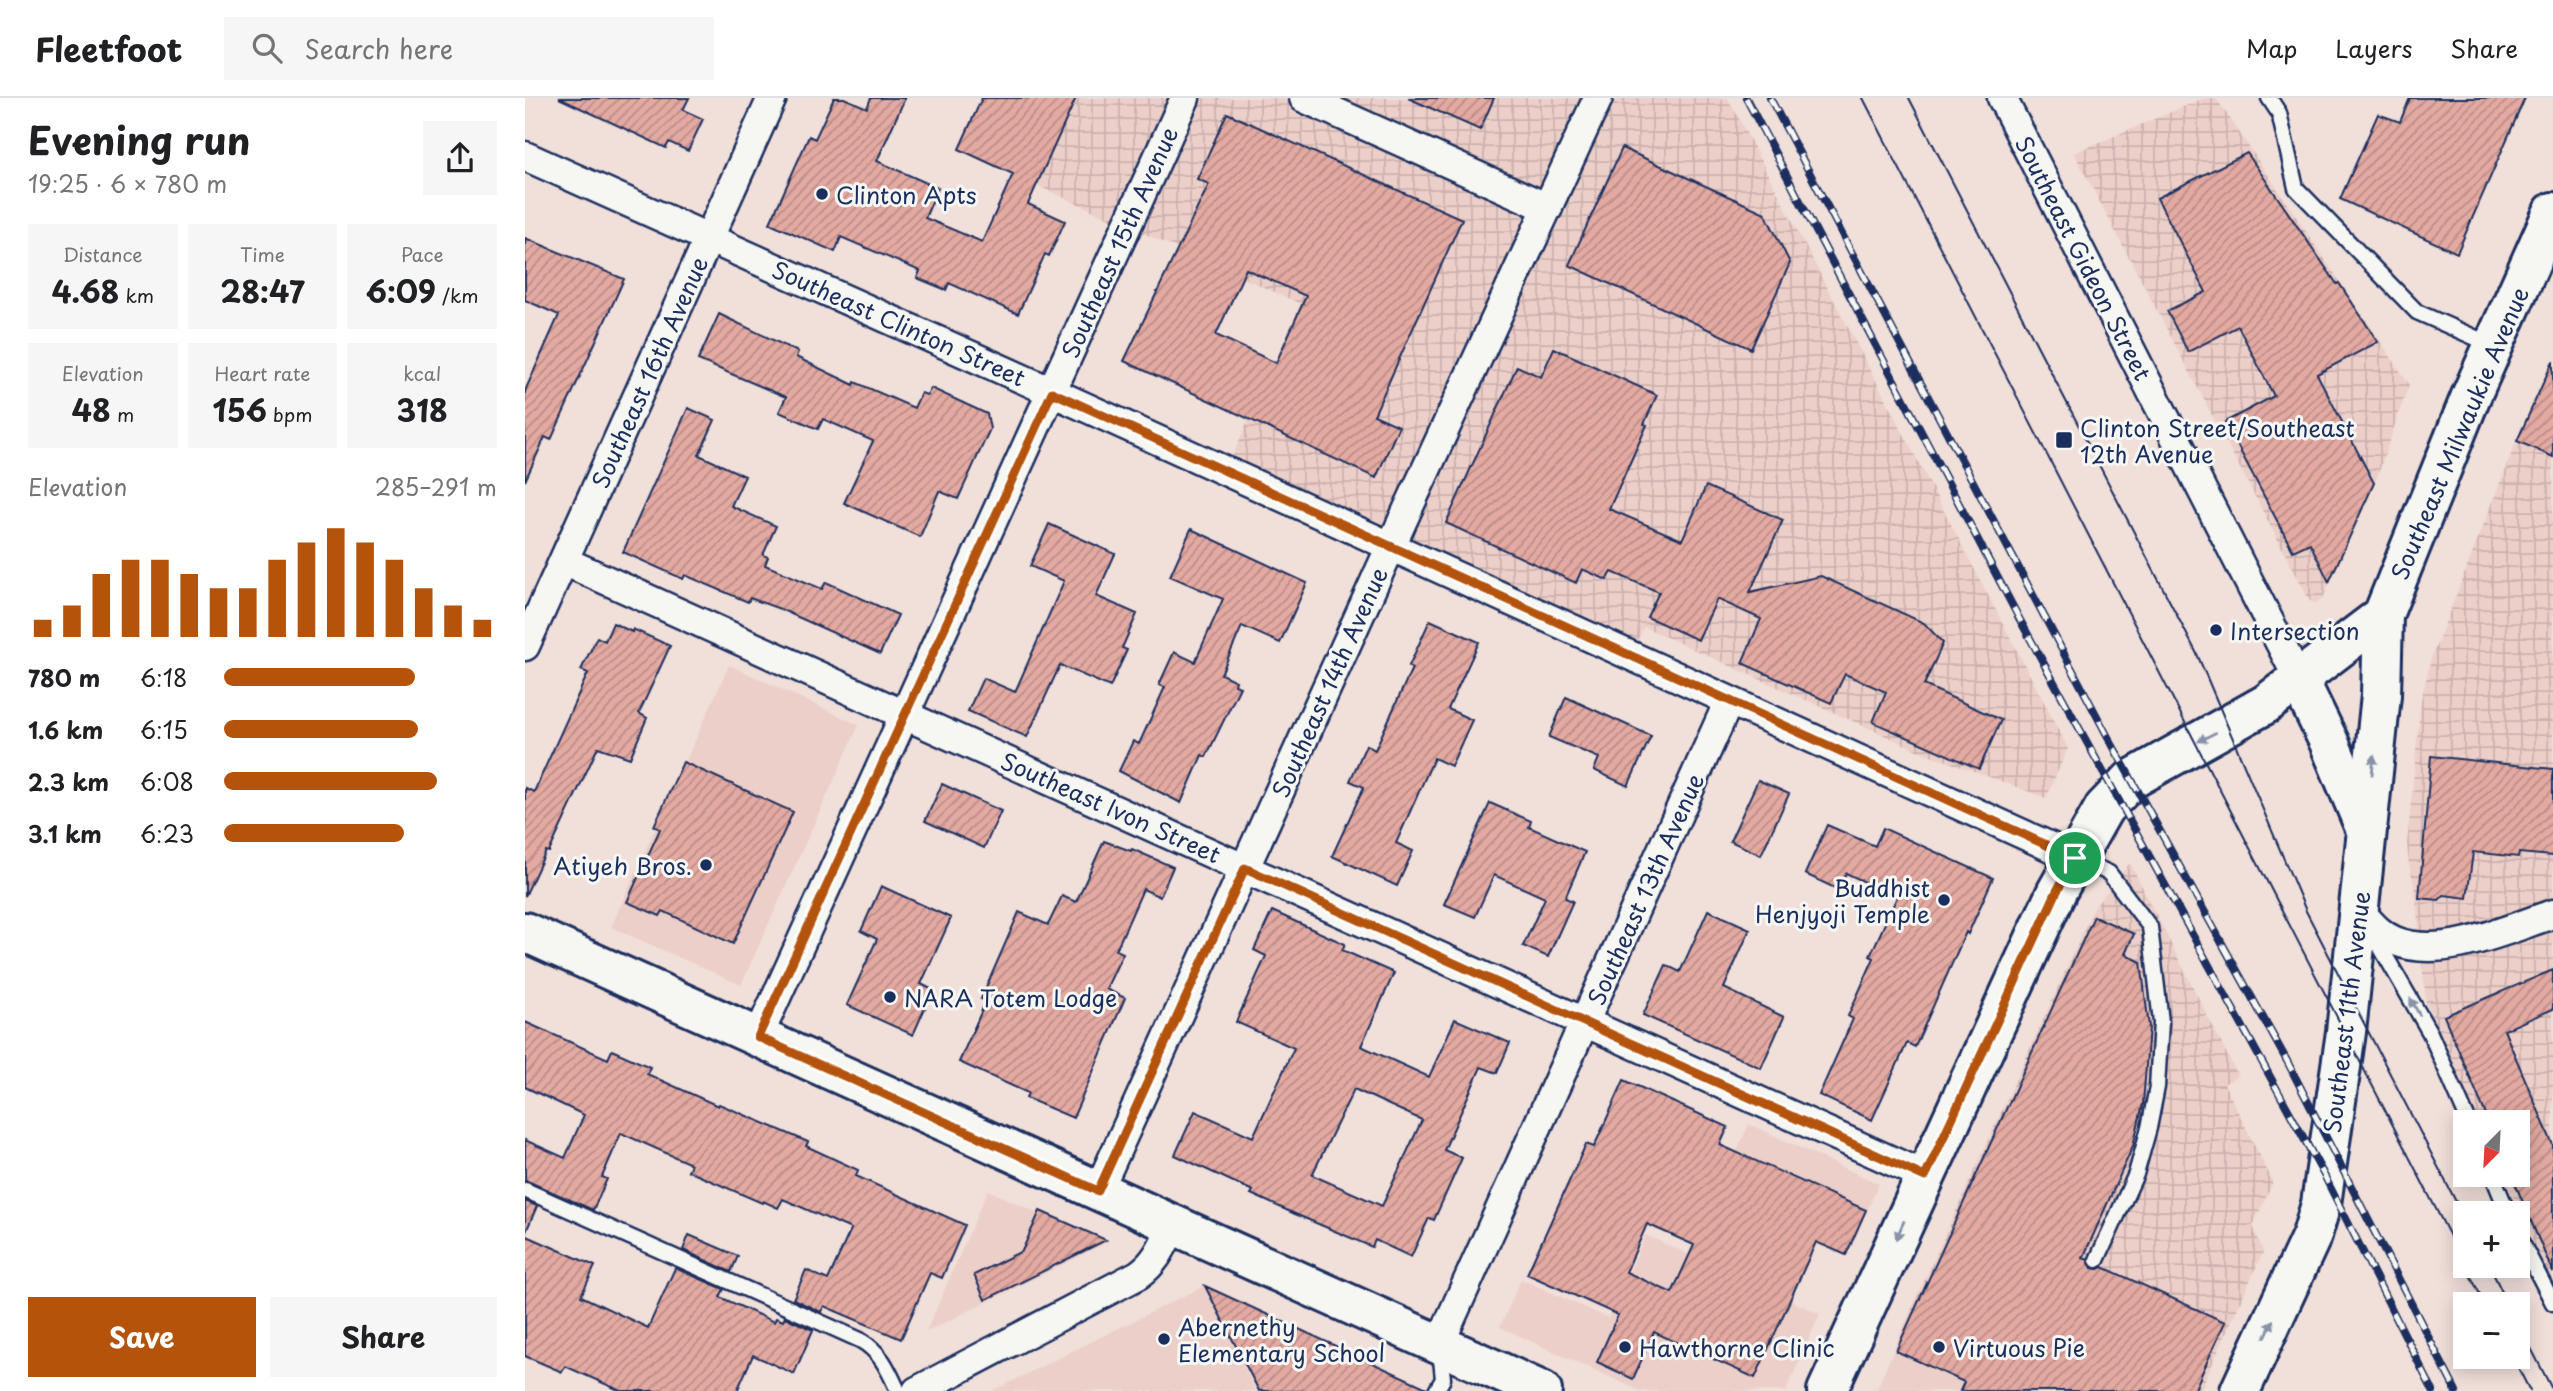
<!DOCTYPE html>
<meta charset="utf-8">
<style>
:root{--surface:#fff;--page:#f6f6f6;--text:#202124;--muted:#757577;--line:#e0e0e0;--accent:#b45309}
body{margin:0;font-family:"Playpen Sans",sans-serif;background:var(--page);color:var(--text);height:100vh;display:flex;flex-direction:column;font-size:26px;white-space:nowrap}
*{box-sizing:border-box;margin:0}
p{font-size:23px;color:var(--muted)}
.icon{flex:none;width:38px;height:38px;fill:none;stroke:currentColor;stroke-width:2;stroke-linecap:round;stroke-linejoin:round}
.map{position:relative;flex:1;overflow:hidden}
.sheet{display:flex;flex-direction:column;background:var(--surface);width:525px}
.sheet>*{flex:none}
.needle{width:46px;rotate:204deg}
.tools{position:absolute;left:1928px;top:1012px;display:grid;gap:14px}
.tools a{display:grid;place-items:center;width:77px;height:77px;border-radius:0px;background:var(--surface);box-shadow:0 4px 18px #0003;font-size:35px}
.pin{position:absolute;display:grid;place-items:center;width:60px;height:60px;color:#fff;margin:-30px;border:4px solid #fff;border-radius:50%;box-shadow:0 2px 7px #0007}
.round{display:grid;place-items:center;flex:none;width:74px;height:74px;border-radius:0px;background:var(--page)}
.head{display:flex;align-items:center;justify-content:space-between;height:119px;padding:0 28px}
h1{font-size:38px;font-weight:700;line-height:52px}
.metrics{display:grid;grid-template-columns:repeat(3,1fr);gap:10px;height:119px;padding:7px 28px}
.metrics div{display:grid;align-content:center;border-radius:0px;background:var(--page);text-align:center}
.metrics b{font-size:30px;font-weight:700}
.metrics small{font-size:19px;font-weight:400}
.metrics p{font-size:19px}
.chart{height:196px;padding:14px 28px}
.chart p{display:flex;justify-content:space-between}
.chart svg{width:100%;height:126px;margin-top:7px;stroke:var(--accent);stroke-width:6}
.primary-button{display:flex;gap:14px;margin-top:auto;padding:14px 28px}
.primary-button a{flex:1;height:80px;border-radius:0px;background:var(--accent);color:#fff;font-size:28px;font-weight:700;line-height:80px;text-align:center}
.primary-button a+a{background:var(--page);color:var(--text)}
ul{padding:0 28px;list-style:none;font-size:23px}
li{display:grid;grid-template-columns:112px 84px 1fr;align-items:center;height:52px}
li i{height:18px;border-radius:9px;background:var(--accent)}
header{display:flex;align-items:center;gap:42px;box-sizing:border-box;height:98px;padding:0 35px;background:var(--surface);border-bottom:2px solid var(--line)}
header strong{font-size:33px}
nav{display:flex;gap:38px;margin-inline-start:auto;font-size:24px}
.search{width:490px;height:63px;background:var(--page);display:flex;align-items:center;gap:18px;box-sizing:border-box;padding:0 24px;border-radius:0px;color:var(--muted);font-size:26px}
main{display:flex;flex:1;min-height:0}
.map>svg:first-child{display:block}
.built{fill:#edcfc9}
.industrial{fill:url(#industrial-grid)}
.building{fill:url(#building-hatch);stroke:#1b2f5e;stroke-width:2;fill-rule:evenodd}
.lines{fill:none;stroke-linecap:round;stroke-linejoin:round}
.service-casing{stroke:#1b2f5e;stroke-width:19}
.minor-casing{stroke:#1b2f5e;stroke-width:33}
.secondary-casing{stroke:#1b2f5e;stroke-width:44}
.service{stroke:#f6f6f2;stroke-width:14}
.minor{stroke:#f6f6f2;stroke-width:28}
.secondary{stroke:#f6f6f2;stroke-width:38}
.tram{stroke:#1b2f5e;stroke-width:2}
.rail-casing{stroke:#1b2f5e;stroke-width:8}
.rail{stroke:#f6f6f2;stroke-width:5;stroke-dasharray:16;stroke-linecap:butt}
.oneway{fill:#8892a8}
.route-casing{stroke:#fff;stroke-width:14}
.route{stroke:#b45309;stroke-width:9}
.poi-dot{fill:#1b2f5e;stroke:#f6f6f2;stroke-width:2.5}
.labels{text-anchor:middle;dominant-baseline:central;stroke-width:6;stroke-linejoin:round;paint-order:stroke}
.poi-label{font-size:23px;fill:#1b2f5e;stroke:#f6f6f2;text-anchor:start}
.street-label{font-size:23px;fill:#1b2f5e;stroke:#f6f6f2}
</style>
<header>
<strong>Fleetfoot</strong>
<div class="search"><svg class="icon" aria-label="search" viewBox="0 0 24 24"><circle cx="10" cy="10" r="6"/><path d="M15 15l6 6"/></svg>Search here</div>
<nav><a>Map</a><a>Layers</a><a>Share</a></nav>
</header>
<main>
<section class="sheet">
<div class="head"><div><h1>Evening run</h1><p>19:25 · 6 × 780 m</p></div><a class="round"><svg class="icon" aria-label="share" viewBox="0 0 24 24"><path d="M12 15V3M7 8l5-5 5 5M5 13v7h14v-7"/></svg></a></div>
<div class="metrics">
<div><p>Distance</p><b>4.68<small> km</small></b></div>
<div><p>Time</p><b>28:47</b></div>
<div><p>Pace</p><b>6:09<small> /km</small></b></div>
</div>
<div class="metrics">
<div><p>Elevation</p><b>48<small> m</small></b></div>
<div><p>Heart rate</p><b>156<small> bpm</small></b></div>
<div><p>kcal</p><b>318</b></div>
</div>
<div class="chart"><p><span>Elevation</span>285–291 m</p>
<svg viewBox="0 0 160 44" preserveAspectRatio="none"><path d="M5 44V38M15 44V33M25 44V22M35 44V17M45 44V17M55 44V22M65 44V27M75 44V27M85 44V17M95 44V11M105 44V6M115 44V11M125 44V17M135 44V27M145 44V33M155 44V38"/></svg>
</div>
<ul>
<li><b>780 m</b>6:18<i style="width:70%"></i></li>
<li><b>1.6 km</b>6:15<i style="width:71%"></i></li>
<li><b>2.3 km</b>6:08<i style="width:78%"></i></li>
<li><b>3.1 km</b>6:23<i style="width:66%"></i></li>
</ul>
<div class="primary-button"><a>Save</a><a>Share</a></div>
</section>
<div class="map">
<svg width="2028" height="1293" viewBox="0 0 2028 1293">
<defs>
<pattern id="industrial-grid" width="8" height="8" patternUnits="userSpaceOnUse" patternTransform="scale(1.75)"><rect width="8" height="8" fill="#edcfc9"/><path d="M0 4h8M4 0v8" fill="none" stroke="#cbb2af"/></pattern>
<pattern id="building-hatch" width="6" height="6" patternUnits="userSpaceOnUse" patternTransform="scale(1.75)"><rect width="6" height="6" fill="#e4aaa2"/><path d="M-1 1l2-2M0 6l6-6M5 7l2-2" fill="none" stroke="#b88b87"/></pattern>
</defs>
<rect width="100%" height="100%" fill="#f1dfda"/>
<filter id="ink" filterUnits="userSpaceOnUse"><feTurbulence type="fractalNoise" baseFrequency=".0143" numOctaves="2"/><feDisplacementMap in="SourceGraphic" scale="14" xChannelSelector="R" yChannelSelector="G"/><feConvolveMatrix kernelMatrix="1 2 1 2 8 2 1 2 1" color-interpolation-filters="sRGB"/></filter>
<g filter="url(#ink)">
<!-- built -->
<path class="built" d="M 204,567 L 334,627 L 216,887 L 86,829 Z
M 1224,1026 L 1354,1086 L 1321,1158 L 1191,1099 Z
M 463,1092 L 579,1146 L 401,1234 Z
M 1121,1137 L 1295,1216 L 1261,1293 L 1115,1293 L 975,1229 L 996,1181 L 1083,1220 Z
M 679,1188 L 731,1293 L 467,1293 Z
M 1386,1212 L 1509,1268 L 1498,1293 L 1351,1293 Z"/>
<!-- industrial -->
<path class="industrial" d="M 457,0 L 1203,0 L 1543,650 L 1521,700 L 1392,652 L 1119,529 L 1107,552 L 703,368 L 776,206 L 433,52 Z
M 1679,0 L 1691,0 L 1884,286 L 1850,385 L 1798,500 L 1790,505 L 1785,503 L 1549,55 Z
M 2028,261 L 2028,1188 L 1978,1076 L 1993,1076 L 1993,1024 L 1954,1024 L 1901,905 L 1890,791 L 1884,766 L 1882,746 L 1896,602 L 1906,561 L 1991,344 Z
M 1605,765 L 1713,978 L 1699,986 L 1746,1080 L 1747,1086 L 1728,1128 L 1738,1154 L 1675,1293 L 1498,1293 L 1509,1268 L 1386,1212 L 1569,810 Z"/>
<!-- building -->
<path class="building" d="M 34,0 L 164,0 L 158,12 L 178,21 L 163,53 L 144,44 L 141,50 Z
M 309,0 L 319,0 L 342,10 L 346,0 L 380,0 L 352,63 L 413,90 L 400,120 L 457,144 L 488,76 L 434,51 L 457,0 L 551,0 L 503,106 L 540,123 L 524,158 L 520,156 L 493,216 L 424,185 L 421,192 L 392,180 L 395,173 L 316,139 L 310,154 L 245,125 L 284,38 L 290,41 Z
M 883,0 L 969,0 L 955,32 Z
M 1885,0 L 2000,0 L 1932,155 L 1815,101 L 1853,16 L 1875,24 Z
M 702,15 L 937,121 L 849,317 L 874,328 L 851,380 L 599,263 L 684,86 L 672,81 ZM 721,171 L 781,198 L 751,265 L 691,237 Z
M 1097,50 L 1240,115 L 1265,165 L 1226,251 L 1044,167 Z
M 1722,55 L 1812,186 L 1814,185 L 1853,244 L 1792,276 L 1849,385 L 1804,484 L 1785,445 L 1768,453 L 1700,324 L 1749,298 L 1713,228 L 1663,254 L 1642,213 L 1681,194 L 1632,100 Z
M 0,140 L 99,181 L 26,342 L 20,339 L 0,383 L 0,293 L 34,217 L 0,202 Z
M 194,216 L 273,254 L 271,259 L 329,287 L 330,284 L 389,310 L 396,295 L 402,297 L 406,290 L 462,316 L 465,331 L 433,401 L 414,393 L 395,439 L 319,405 L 348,343 L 298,321 L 293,331 L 254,314 L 261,299 L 173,262 Z
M 1029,250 L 1132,297 L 1119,326 L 1122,327 L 1084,411 L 1157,442 L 1181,388 L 1258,422 L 1225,494 L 1296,478 L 1399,525 L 1418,545 L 1399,587 L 1476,622 L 1454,671 L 1348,624 L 1361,594 L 1320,576 L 1306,605 L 1217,565 L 1236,521 L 1192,501 L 1173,542 L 1122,519 L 1134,494 L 1087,474 L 1082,482 L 1057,471 L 1051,485 L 921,425 L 992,268 L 1016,279 Z
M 2028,263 L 2028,359 L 1992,343 Z
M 163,310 L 190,322 L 174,357 L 220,378 L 206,408 L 251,428 L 238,457 L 243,459 L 240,467 L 297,491 L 301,484 L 373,517 L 355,556 L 255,511 L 225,500 L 223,504 L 160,477 L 158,481 L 98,454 Z
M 524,426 L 590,456 L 571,498 L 612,516 L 597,550 L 602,552 L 585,589 L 535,567 L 502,639 L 443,613 L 458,580 L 490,594 L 539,483 L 505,468 Z
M 666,431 L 782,485 L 755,545 L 717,528 L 696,576 L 711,583 L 710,587 L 715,589 L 681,659 L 677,657 L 656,705 L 594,673 L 608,643 L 614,646 L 640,589 L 634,587 L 649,554 L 670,564 L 698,501 L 645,478 Z
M 905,522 L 954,544 L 923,611 L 947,622 L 926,668 L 909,660 L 871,745 L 888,753 L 872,788 L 807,758 L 839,689 L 825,683 L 841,647 L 850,652 L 887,570 L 884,568 Z
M 88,525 L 107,534 L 108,531 L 145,548 L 114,615 L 122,620 L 105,660 L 73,649 L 24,754 L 21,753 L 0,798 L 0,690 L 9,694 L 63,575 L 56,572 L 72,539 L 80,543 Z
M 1041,599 L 1126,638 L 1103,688 L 1069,672 L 1074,660 L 1024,639 Z
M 1906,658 L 2028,671 L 2028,758 L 1994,755 L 1993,759 L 1948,754 L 1942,800 L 1919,797 L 1914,802 L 1894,800 Z
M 158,664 L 268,714 L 208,846 L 138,813 L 135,818 L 102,804 L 135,731 L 129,728 Z
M 1233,682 L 1264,696 L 1236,757 L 1205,743 Z
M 417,686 L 476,713 L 459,750 L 400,723 Z
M 965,705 L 1006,723 L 1004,729 L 1060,754 L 1040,800 L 1048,803 L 1023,859 L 998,848 L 1020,800 L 969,777 L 950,819 L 919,806 Z
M 1302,727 L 1350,748 L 1358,730 L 1468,780 L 1443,836 L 1441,834 L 1390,949 L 1382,945 L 1347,1022 L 1294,997 L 1328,921 L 1323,918 L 1349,860 L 1345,858 L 1372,799 L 1321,775 L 1314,792 L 1280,776 Z
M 579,743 L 606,753 L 607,751 L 648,769 L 635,799 L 618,791 L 591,852 L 598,855 L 581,891 L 600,900 L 548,1020 L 501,1000 L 503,995 L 434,964 L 461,903 L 456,901 L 494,814 L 523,827 L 537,798 L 551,804 Z
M 356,788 L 426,820 L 396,886 L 408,892 L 388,937 L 322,907 L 352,841 L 336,833 Z
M 1183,812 L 1225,831 L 1199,890 L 1259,919 L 1236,970 L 1118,917 L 1141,867 L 1155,874 Z
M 747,813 L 820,846 L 817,852 L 869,875 L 836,948 L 904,979 L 930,921 L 985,945 L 972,975 L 956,969 L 919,1052 L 937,1060 L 909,1122 L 904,1120 L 886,1159 L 850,1142 L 847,1149 L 770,1116 L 726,1096 L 728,1093 L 650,1057 L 670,1013 L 728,1039 L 769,950 L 711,924 L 741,858 L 729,852 ZM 829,991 L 897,1022 L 857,1108 L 787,1077 Z
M 1569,818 L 1609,836 L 1600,856 L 1616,864 L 1624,929 L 1618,1006 L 1608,1048 L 1558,1160 L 1563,1162 L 1567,1170 L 1574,1171 L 1578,1169 L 1700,1224 L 1669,1293 L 1435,1293 L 1439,1284 L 1371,1253 Z
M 2028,872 L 2028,911 L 1979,932 L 2028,1047 L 2028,1175 L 1986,1076 L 1993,1076 L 1993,1024 L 1964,1024 L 1919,918 Z
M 0,924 L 83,961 L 87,952 L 125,969 L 122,976 L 193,1008 L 194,1006 L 283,1044 L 281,1048 L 333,1072 L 331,1078 L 440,1127 L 417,1180 L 405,1175 L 376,1241 L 299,1208 L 296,1214 L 268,1201 L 281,1172 L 303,1182 L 326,1131 L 258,1101 L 253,1110 L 238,1103 L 237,1105 L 163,1073 L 166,1066 L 96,1035 L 77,1079 L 82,1081 L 68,1112 L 0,1082 L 0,1042 L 40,1060 L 59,1017 L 0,989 Z
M 1099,982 L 1203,1029 L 1195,1047 L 1341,1112 L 1321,1157 L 1291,1144 L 1230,1280 L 1129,1234 L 1108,1281 L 1072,1264 L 1093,1217 L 1002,1176 L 1061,1046 L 1069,1049 ZM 1122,1126 L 1169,1147 L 1147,1195 L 1101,1174 Z
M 0,1103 L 12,1108 L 0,1136 Z
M 515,1113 L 581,1142 L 460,1202 L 449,1177 L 497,1153 Z
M 0,1137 L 70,1168 L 56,1198 L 123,1230 L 150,1170 L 199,1191 L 195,1199 L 249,1224 L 251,1220 L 258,1223 L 260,1219 L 288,1232 L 269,1276 L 228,1257 L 212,1293 L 96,1293 L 40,1268 L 37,1274 L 0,1258 Z
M 164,1137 L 213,1158 L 206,1174 L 158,1152 Z
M 680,1188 L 902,1290 L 901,1293 L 734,1293 Z"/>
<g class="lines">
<!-- service casing -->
<g class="service-casing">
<path id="service" d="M 1744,0 L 1754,15 L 1771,90 L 1892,214 L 1967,247
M 1552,761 L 1584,775 L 1625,829 L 1636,924 L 1632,989 L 1624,1030 L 1611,1076 L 1572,1162
M 1849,838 L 1905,935 L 1944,1024
M 1967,1076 L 1983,1115
M 0,1092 L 335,1242 C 356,1254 363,1271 373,1293
M 1993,1137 L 2028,1205
M 911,1293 L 918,1281 L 915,1251"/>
</g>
<!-- minor casing -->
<g class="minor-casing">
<path id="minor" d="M 779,0 L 1023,110
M 1477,0 L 1774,582
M 0,58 L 527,294 L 1550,760
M 39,463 L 1400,1078
M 0,548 L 247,0
M 1833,811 C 1844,823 1854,837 1870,843 C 1918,862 1982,831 2028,816
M 233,939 L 660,0
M 573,1093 L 881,415 L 1073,0
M 914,1247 L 1204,603
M 392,1293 L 613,1177 C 632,1164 638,1147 648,1127"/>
</g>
<!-- secondary casing -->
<g class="secondary-casing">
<path id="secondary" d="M 1774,582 L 1804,644 L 1840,730
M 0,834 L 1017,1293
M 1302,1293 L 1532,793 L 1579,710 L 1607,681 L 1741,606 L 1858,517
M 1715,1293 L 1787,1137 L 1796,1106 L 1821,934 L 1856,597 L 1858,517 L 1946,298 L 2028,114"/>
</g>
<!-- service -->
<use href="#service" class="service"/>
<!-- minor -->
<use href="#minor" class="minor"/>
<!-- secondary -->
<use href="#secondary" class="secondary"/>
<!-- tram -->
<path class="tram" d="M 1338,0 L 1960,1206
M 1384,0 L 1672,556 L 1781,813 L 1941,1123
M 1964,1167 L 1983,1206
M 1993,1225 L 2028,1293
M 1987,1258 L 2005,1293"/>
<!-- rail casing -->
<g class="rail-casing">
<path id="rail" d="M 1221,0 L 1495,522 L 1800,1079 L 1908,1293
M 1245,0 L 1582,637 L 1762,963 L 1931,1293"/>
</g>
<!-- rail -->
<use href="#rail" class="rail"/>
</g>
<!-- one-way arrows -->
<defs><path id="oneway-solid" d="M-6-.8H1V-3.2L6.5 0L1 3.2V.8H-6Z" transform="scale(1.75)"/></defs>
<g class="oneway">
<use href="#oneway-solid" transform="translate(1682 639) rotate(153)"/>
<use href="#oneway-solid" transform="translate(1848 667) rotate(-84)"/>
<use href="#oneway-solid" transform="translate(1890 909) rotate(-119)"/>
<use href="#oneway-solid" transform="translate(1375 1132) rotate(114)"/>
<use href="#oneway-solid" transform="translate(1744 1231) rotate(-65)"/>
</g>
</g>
<g class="lines" filter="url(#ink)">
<!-- route casing -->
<g class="route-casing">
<path id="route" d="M 527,294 L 1550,760 L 1532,793 L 1400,1079 L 720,770 L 573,1093 L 233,939 Z"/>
</g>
<!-- route -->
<use href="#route" class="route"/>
</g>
<!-- markers -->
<g class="poi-dot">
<circle cx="297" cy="96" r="7"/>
<rect x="1530" y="333" width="18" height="18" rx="3.5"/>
<circle cx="1691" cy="532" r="7"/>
<circle cx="181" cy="767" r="7"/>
<circle cx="1419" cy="802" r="7"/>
<circle cx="365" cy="899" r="7"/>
<circle cx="639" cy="1241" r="7"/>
<circle cx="1100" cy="1249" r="7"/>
<circle cx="1414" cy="1249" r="7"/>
</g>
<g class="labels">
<!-- poi labels -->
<g class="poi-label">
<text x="311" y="96">Clinton Apts</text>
<text x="1555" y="329">Clinton Street/Southeast<tspan x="1555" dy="26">12th Avenue</tspan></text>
<text x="1705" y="532">Intersection</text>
<text x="167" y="767" text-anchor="end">Atiyeh Bros.</text>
<text x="1405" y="789" text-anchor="end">Buddhist<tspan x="1405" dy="26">Henjyoji Temple</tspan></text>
<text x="379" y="899">NARA Totem Lodge</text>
<text x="653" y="1228">Abernethy<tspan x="653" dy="26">Elementary School</tspan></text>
<text x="1114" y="1249">Hawthorne Clinic</text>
<text x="1428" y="1249">Virtuous Pie</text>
</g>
<!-- street labels -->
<g class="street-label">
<text transform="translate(594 144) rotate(-66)">Southeast 15th Avenue</text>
<text transform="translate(1559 160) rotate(63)">Southeast Gideon Street</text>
<text transform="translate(374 225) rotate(24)">Southeast Clinton Street</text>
<text transform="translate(124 274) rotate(-66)">Southeast 16th Avenue</text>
<text transform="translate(1934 335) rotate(-67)">Southeast Milwaukie Avenue</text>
<text transform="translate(804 584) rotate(-66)">Southeast 14th Avenue</text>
<text transform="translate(586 709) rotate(24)">Southeast Ivon Street</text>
<text transform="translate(1120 791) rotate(-66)">Southeast 13th Avenue</text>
<text transform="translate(1821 914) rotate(-83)">Southeast 11th Avenue</text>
</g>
</g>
</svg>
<div class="tools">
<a><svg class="needle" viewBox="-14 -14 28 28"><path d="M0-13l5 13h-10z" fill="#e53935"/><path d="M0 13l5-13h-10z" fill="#757577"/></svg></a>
<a>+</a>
<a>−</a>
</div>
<div class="pin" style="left:1550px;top:760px;background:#1e9e55"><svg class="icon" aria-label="arrive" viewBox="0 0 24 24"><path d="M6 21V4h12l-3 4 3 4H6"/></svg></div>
</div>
</main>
